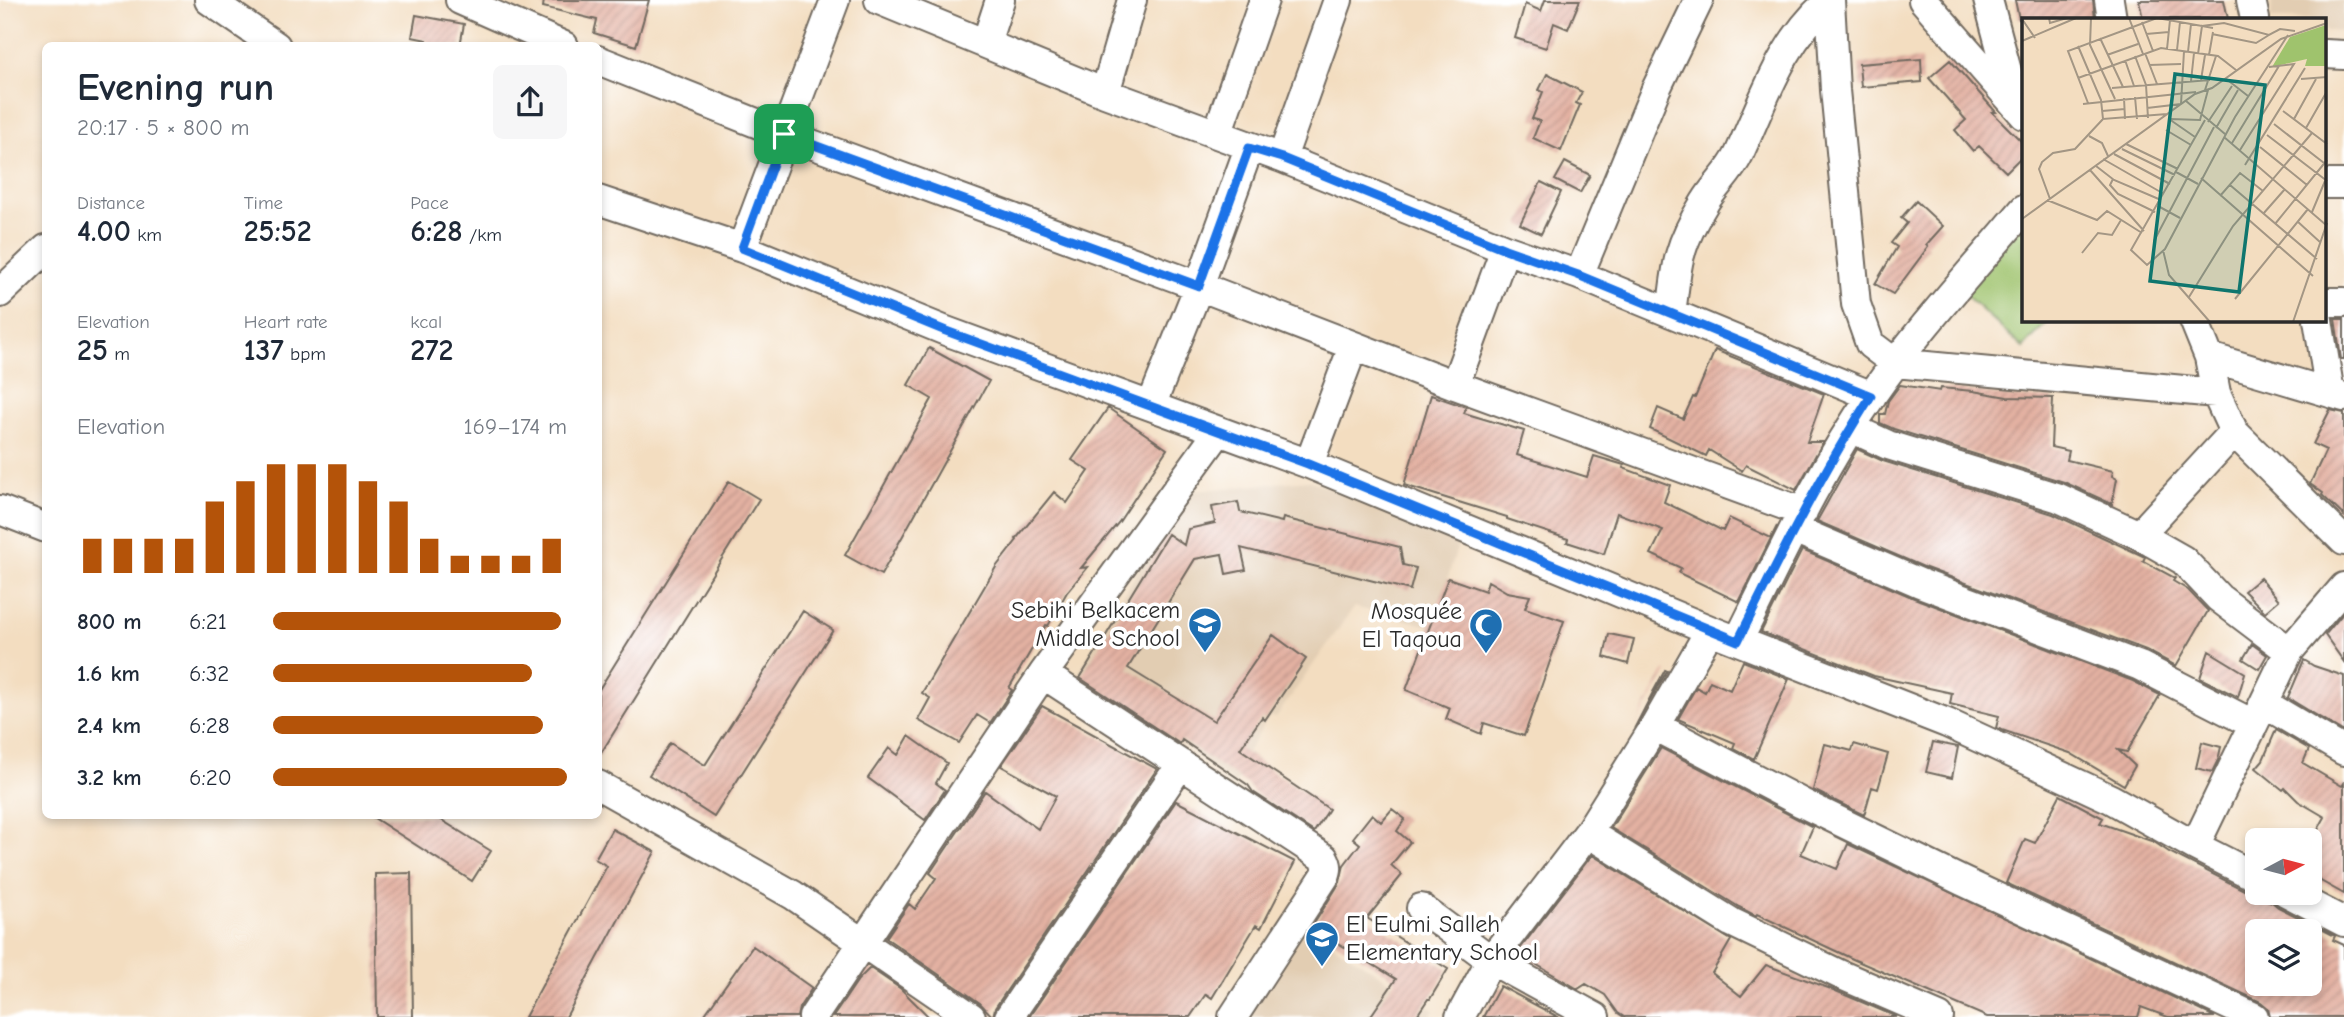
<!DOCTYPE html>
<meta charset="utf-8">
<style>
:root{--surface:#fff;--page:#f6f6f7;--text:#1f2937;--muted:#747a83;--accent:#b45309}
body{margin:0;font-family:"Comic Neue",sans-serif;background:var(--page);color:var(--text);height:100vh;display:flex;flex-direction:column;font-size:26px;white-space:nowrap}
*{box-sizing:border-box;margin:0}
p{font-size:23px;color:var(--muted)}
.icon{flex:none;width:38px;height:38px;fill:none;stroke:currentColor;stroke-width:2;stroke-linecap:round;stroke-linejoin:round}
.map{position:relative;flex:1;overflow:hidden}
.panel{position:absolute;left:42px;top:42px;width:560px;height:777px;display:flex;flex-direction:column;background:var(--surface);border-radius:10px;box-shadow:0 4px 10px #0003}
.panel>*{flex:none}
.needle{width:46px;rotate:83deg}
.tools{position:absolute;left:2245px;top:828px;display:grid;gap:14px}
.tools a{display:grid;place-items:center;width:77px;height:77px;border-radius:10px;background:var(--surface);box-shadow:0 4px 10px #0003;font-size:35px}
.pin{position:absolute;display:grid;place-items:center;width:60px;height:60px;color:#fff;margin:-30px;border-radius:14px;box-shadow:0 4px 10px #0006}
.round{display:grid;place-items:center;flex:none;width:74px;height:74px;border-radius:10px;background:var(--page)}
.overview{display:flex;align-items:center;justify-content:space-between;height:119px;padding:0 35px}
h1{font-size:38px;font-weight:800;line-height:52px}
.metrics{display:grid;grid-template-columns:repeat(3,1fr);gap:10px;height:119px;padding:7px 35px}
.metrics div{display:grid;align-content:center}
.metrics b{font-size:30px;font-weight:800}
.metrics small{font-size:19px;font-weight:400}
.metrics p{font-size:19px}
.chart{height:196px;padding:14px 35px}
.chart p{display:flex;justify-content:space-between}
.chart svg{width:100%;height:126px;margin-top:7px;stroke:var(--accent);stroke-width:6}
ul{padding:0 35px;list-style:none;font-size:23px}
li{display:grid;grid-template-columns:112px 84px 1fr;align-items:center;height:52px}
li i{height:18px;border-radius:9px;background:var(--accent)}
.map>svg:first-child{display:block}
.built{fill:#e2cdb2}
.park{fill:#9fc36d;stroke:#65774c;stroke-width:2}
.building{fill:url(#building-hatch);fill-rule:evenodd}
.lines{fill:none;stroke-linecap:round;stroke-linejoin:round}
.minor-casing{stroke:#71695f;stroke-width:32}
.minor{stroke:#fff;stroke-width:28}
.route-casing{stroke:#fff;stroke-width:14}
.route{stroke:#1a73e8;stroke-width:9}
.labels{text-anchor:middle;dominant-baseline:central;stroke-width:7;stroke-linejoin:round;paint-order:stroke}
.poi-label{font-size:24px;fill:#2b2b2b;stroke:#fff;text-anchor:end}
.inset-road{fill:none;stroke:#a39684;stroke-width:2}
.view{fill:#0f766e;fill-opacity:0.15;stroke:#0f766e;stroke-width:3.5}
.inset-edge{fill:none;stroke:#2b2b2b;stroke-width:3.5}
</style>
<div class="map">
<svg width="2344" height="1017" viewBox="0 0 2344 1017">
<defs>
<pattern id="building-hatch" width="6" height="6" patternUnits="userSpaceOnUse" patternTransform="scale(1.75)"><rect width="6" height="6" fill="#e3b1a2"/><path d="M-1 1l2-2M0 6l6-6M5 7l2-2" fill="none" stroke="#c3988c"/></pattern>
</defs>
<rect width="100%" height="100%" fill="#fff"/>
<filter id="ink" filterUnits="userSpaceOnUse"><feTurbulence type="fractalNoise" baseFrequency=".0143" numOctaves="2"/><feDisplacementMap in="SourceGraphic" scale="14" xChannelSelector="R" yChannelSelector="G"/><feConvolveMatrix kernelMatrix="1 2 1 2 8 2 1 2 1" color-interpolation-filters="sRGB"/></filter>
<filter id="wash" filterUnits="userSpaceOnUse"><feTurbulence type="fractalNoise" baseFrequency=".00686" numOctaves="4" result="noise"/><feDisplacementMap in="SourceGraphic" scale="28" xChannelSelector="R" yChannelSelector="G"/><feGaussianBlur stdDeviation="1.57" result="paint"/><feColorMatrix in="noise" values="0 0 0 0 0 0 0 0 0 0 0 0 0 0 0 0 0 1.4 0 .05"/><feComposite in="paint" operator="in"/></filter>
<g filter="url(#wash)">
<rect width="100%" height="100%" fill="#f3ddc0"/>
<!-- built -->
<path class="built" d="M 2272,0 L 2344,0 L 2344,31 L 2325,31 L 2325,19 L 2271,19 Z
M 1308,480 L 1460,538 L 1433,627 L 1354,607 L 1276,717 L 1269,717 L 1247,752 L 1255,757 L 1235,784 L 1183,745 L 1179,750 L 1074,680 L 1184,492 Z
M 1304,925 L 1434,1010 L 1430,1017 L 1243,1017 Z"/>
<!-- park -->
<path class="park" d="M 2024,218 L 2024,320 L 2049,320 L 2023,348 L 1959,289 Z"/>
<g id="blocks">
<!-- building -->
<path class="building" d="M 544,0 L 649,0 L 636,46 L 594,33 L 597,20 L 543,7 Z
M 1545,0 L 1580,0 L 1568,29 L 1554,23 L 1546,48 L 1515,38 L 1525,4 L 1541,11 Z
M 2015,0 L 2093,0 L 2095,19 L 2019,19 Z
M 2139,0 L 2224,0 L 2228,19 L 2143,19 Z
M 416,15 L 464,24 L 460,46 L 426,46 L 427,40 L 412,37 Z
M 1921,59 L 1922,82 L 1861,87 L 1859,64 Z
M 1950,60 L 1996,112 L 1992,112 L 2024,144 L 2024,154 L 2006,172 L 1979,146 L 1973,151 L 1955,130 L 1966,120 L 1929,78 Z
M 1547,74 L 1582,92 L 1576,103 L 1580,105 L 1561,151 L 1533,138 L 1540,121 L 1532,119 L 1543,92 L 1539,90 Z
M 1565,162 L 1590,175 L 1580,193 L 1555,180 Z
M 1541,182 L 1561,192 L 1541,234 L 1520,224 Z
M 1916,201 L 1943,226 L 1926,245 L 1928,247 L 1893,294 L 1875,284 L 1897,247 L 1891,243 L 1907,223 L 1901,218 Z
M 2335,319 L 2344,319 L 2344,359 L 2341,359 Z
M 929,348 L 989,381 L 881,575 L 845,555 L 932,399 L 908,385 Z
M 1715,350 L 1824,394 L 1807,442 L 1823,442 L 1796,490 L 1746,465 L 1742,471 L 1709,450 L 1706,456 L 1650,429 L 1658,408 L 1683,419 L 1693,397 L 1695,398 Z
M 1900,385 L 1940,391 L 1941,388 L 1973,391 L 2007,397 L 2053,398 L 2051,447 L 2069,451 L 2067,460 L 2113,471 L 2112,476 L 2117,479 L 2112,504 L 2064,482 L 1894,429 L 1880,423 L 1880,414 L 1885,414 L 1888,401 Z
M 1431,395 L 1466,407 L 1464,413 L 1524,431 L 1517,455 L 1587,477 L 1594,456 L 1624,465 L 1623,468 L 1670,485 L 1664,502 L 1723,531 L 1729,518 L 1771,538 L 1777,526 L 1739,602 L 1679,573 L 1681,568 L 1651,554 L 1663,530 L 1617,513 L 1604,554 L 1567,542 L 1568,539 L 1507,519 L 1507,517 L 1404,485 Z
M 1108,408 L 1167,449 L 1119,522 L 1081,568 L 1088,567 L 1067,592 L 1048,626 L 1046,625 L 1009,688 L 1012,690 L 990,723 L 977,715 L 959,743 L 918,720 L 930,698 L 922,693 L 996,567 L 1017,540 L 1016,539 L 1054,492 L 1067,503 L 1089,471 L 1072,460 Z
M 2330,410 L 2344,413 L 2344,516 L 2322,495 L 2323,493 L 2310,484 L 2326,450 L 2313,444 Z
M 1857,449 L 1883,461 L 2053,514 L 2145,557 L 2143,561 L 2175,578 L 2173,581 L 2188,590 L 2208,611 L 2176,666 L 2146,650 L 1926,568 L 1817,521 Z
M 729,481 L 759,499 L 598,758 L 598,691 Z
M 1238,502 L 1240,512 L 1282,522 L 1283,518 L 1400,547 L 1403,565 L 1416,568 L 1410,590 L 1241,548 L 1246,570 L 1226,574 L 1222,554 L 1195,559 L 1128,668 L 1214,721 L 1273,635 L 1306,659 L 1265,720 L 1262,717 L 1240,749 L 1329,809 L 1314,832 L 1253,792 L 1248,785 L 1182,740 L 1180,744 L 1080,678 L 1168,534 L 1184,545 L 1188,529 L 1215,523 L 1212,507 Z
M 1802,550 L 1914,598 L 2133,681 L 2160,695 L 2127,752 L 2118,750 L 2135,766 L 2124,785 L 2070,753 L 1996,728 L 1999,716 L 1950,704 L 1952,693 L 1874,676 L 1761,632 Z
M 1448,578 L 1485,591 L 1488,581 L 1507,592 L 1530,596 L 1525,608 L 1564,621 L 1524,736 L 1484,723 L 1481,734 L 1446,719 L 1450,708 L 1406,690 Z
M 2260,578 L 2279,600 L 2265,612 L 2244,591 Z
M 803,611 L 833,630 L 714,817 L 649,775 L 670,743 L 705,765 Z
M 2344,612 L 2344,662 L 2325,635 Z
M 1609,634 L 1634,639 L 1628,664 L 1604,657 Z
M 2252,644 L 2267,655 L 2259,669 L 2243,659 Z
M 2209,651 L 2245,673 L 2238,697 L 2200,678 Z
M 2304,660 L 2314,666 L 2344,676 L 2344,732 L 2288,698 Z
M 1743,661 L 1789,679 L 1754,759 L 1733,748 L 1735,743 L 1678,719 L 1696,687 L 1705,692 L 1710,681 L 1730,690 Z
M 1665,670 L 1667,671 L 1634,729 L 1653,692 Z
M 1042,706 L 1157,769 L 995,1008 L 993,1017 L 980,1003 L 886,938 L 909,904 L 915,909 L 936,878 L 930,873 L 985,791 L 1038,829 L 1056,796 L 1001,766 Z
M 2276,730 L 2309,749 L 2303,763 L 2342,786 L 2344,783 L 2344,894 L 2310,875 L 2310,844 L 2325,817 L 2298,801 L 2285,788 L 2283,790 L 2256,768 L 2263,760 Z
M 909,736 L 947,763 L 936,783 L 945,790 L 925,820 L 868,778 L 889,748 L 898,755 Z
M 1933,742 L 1958,747 L 1952,778 L 1926,772 Z
M 2202,742 L 2221,747 L 2218,760 L 2212,772 L 2196,768 Z
M 1825,744 L 1852,751 L 1854,744 L 1888,754 L 1878,789 L 1872,787 L 1864,815 L 1813,790 Z
M 1661,748 L 1813,827 L 1801,854 L 1837,869 L 1848,844 L 2215,1017 L 2168,1017 L 2141,1007 L 2138,1017 L 1987,1017 L 1855,960 L 1757,914 L 1756,916 L 1739,907 L 1611,828 Z
M 2060,795 L 2103,818 L 2100,823 L 2154,842 L 2169,852 L 2250,893 L 2272,902 L 2278,907 L 2335,936 L 2333,940 L 2344,945 L 2344,1017 L 2270,1017 L 2268,1008 L 2261,1002 L 2006,883 L 2025,839 L 2035,843 ZM 2258,931 L 2310,931 L 2310,984 L 2258,984 Z
M 1176,801 L 1295,862 L 1261,928 L 1256,925 L 1212,998 L 1206,994 L 1190,1017 L 1029,1017 Z
M 1392,809 L 1405,819 L 1397,831 L 1410,842 L 1391,865 L 1402,875 L 1367,918 L 1448,969 L 1430,999 L 1428,999 L 1416,1017 L 1370,1017 L 1396,979 L 1312,927 L 1340,882 L 1344,865 L 1360,844 L 1353,838 L 1372,814 L 1381,822 Z
M 371,816 L 435,816 L 491,851 L 472,881 Z
M 612,829 L 655,852 L 566,1017 L 525,1017 L 607,866 L 595,859 Z
M 1592,855 L 1731,940 L 1712,973 L 1741,996 L 1766,965 L 1831,989 L 1897,1017 L 1624,1017 L 1618,1013 L 1605,995 L 1586,984 L 1578,989 L 1517,953 Z
M 411,873 L 413,1017 L 377,1017 L 375,874 Z
M 753,946 L 812,988 L 799,1008 L 797,1017 L 703,1017 Z
M 870,968 L 901,989 L 929,1017 L 833,1017 L 858,980 Z
M 1500,986 L 1558,1017 L 1483,1017 Z"/>
</g>
</g>
<g filter="url(#ink)">
<use href="#blocks" fill-opacity="0" stroke="#71695f" stroke-width="2"/>
<g class="lines">
<!-- minor casing -->
<g class="minor-casing">
<path id="minor" d="M 209,0 L 276,46
M 460,0 L 564,46
M 879,0 L 1105,93 L 1282,158 L 1505,249 L 1579,275 L 1872,396
M 1830,0 L 1835,90 L 1856,304 L 1870,344 L 1895,363 L 2216,393
M 1923,0 L 2024,115
M 1988,0 L 2015,101
M 2109,0 L 2112,19
M 2251,0 L 2255,19
M 986,43 L 1000,0
M 2325,54 L 2344,55
M 598,60 L 784,134 L 1199,286 L 1455,385 L 1803,512
M 1105,93 L 1132,0
M 1217,134 L 1264,0
M 1282,158 L 1338,0
M 2325,184 L 2344,184
M 598,200 L 742,248 L 946,331 L 1309,464 L 1710,630 L 1947,723 L 2111,799 L 2195,846 L 2258,878
M 742,248 L 835,0
M 1579,275 L 1656,89 L 1699,0
M 0,293 L 46,249
M 2325,302 L 2344,302
M 1671,313 C 1674,294 1675,273 1680,255 C 1685,237 1695,218 1705,202 C 1715,185 1730,173 1739,154 C 1765,98 1781,42 1830,0
M 2194,320 L 2209,357 L 2216,393 L 2234,432 L 2344,541
M 2318,320 L 2330,393
M 2209,357 L 2344,397
M 1455,385 L 1505,249
M 1151,406 L 1199,286 L 1249,148
M 1851,428 L 1888,445 L 2059,498 L 2139,535 L 2183,560 L 2219,598 L 2289,651
M 1309,464 L 1353,347
M 0,510 L 46,528
M 1794,529 L 1920,583 L 2140,666 L 2253,724
M 2139,535 L 2234,432
M 1738,641 C 1780,557 1819,471 1873,394 C 1918,329 1973,270 2024,209
M 1043,674 L 1324,858 C 1328,865 1328,869 1325,876 L 1233,1017
M 2265,704 L 2344,751
M 1655,726 L 1802,803 L 1962,881 L 2254,1017
M 598,785 L 793,895 L 971,1017
M 1588,833 L 1731,922 L 1839,974 L 1939,1017
M 2195,846 L 2289,651 L 2344,587
M 2286,892 L 2344,922
M 1421,908 L 1491,960 L 1595,1017
M 813,1017 L 1043,674 L 1219,431
M 1009,1017 L 1181,764
M 1460,1017 L 1491,960 L 1588,833 L 1655,726 L 1710,630"/>
</g>
<!-- minor -->
<use href="#minor" class="minor"/>
</g>
</g>
<g class="lines" filter="url(#ink)">
<!-- route casing -->
<g class="route-casing">
<path id="route" d="M 784,134 L 1199,286 L 1249,148 L 1282,158 L 1505,249 L 1578,275 L 1871,396 C 1821,474 1779,558 1738,641 L 1308,464 L 946,331 L 742,248 Z"/>
</g>
<!-- route -->
<use href="#route" class="route"/>
</g>
<!-- icons -->
<defs>
<g id="school-pin" transform="scale(1.75)"><path d="M0 17L-7.5 6A9.5 9.5 0 1 1 7.5 6Z" fill="#1f6fb2" stroke="#fff"/><path d="M0-5L7-2L0 1L-7-2ZM-4 1L0 2.5L4 1V4Q0 6-4 4Z" fill="#fff"/></g>
<g id="mosque-pin" transform="scale(1.75)"><path d="M0 17L-7.5 6A9.5 9.5 0 1 1 7.5 6Z" fill="#1f6fb2" stroke="#fff"/><path d="M3.5-4.9A6 6 0 1 0 3.5 4.9A5 5 0 1 1 3.5-4.9Z" fill="#fff"/></g>
</defs>
<g fill-rule="evenodd">
<use href="#school-pin" x="1205" y="624"/>
<use href="#mosque-pin" x="1486" y="625"/>
<use href="#school-pin" x="1322" y="938"/>
</g>
<g class="labels">
<!-- poi labels -->
<g class="poi-label">
<text x="1180" y="610">Sebihi Belkacem<tspan x="1180" dy="28">Middle School</tspan></text>
<text x="1462" y="611">Mosquée<tspan x="1462" dy="28">El Taqoua</tspan></text>
<text x="1346" y="924" text-anchor="start">El Eulmi Salleh<tspan x="1346" dy="28">Elementary School</tspan></text>
</g>
</g>
<!-- overview -->
<g transform="translate(2022 18)">
<rect width="304" height="304" fill="#f3ddc0"/>
<path d="M 304,7 L 304,48 L 283,48 L 285,41 L 250,49 L 268,19 Z" fill="#9fc36d"/>
<path class="inset-road" d="M 27,0 L 28,5 L 45,0M 69,0 L 68,27 L 93,81M 107,0 L 121,36M 135,0 L 180,8 L 202,5 L 247,17 L 258,11 L 273,13M 0,1 L 13,20M 120,4 L 131,33M 124,16 L 147,14M 190,16 L 234,25 L 247,17M 78,20 L 101,69M 0,23 L 54,0M 56,28 L 79,82 L 81,101 L 145,96M 145,31 L 148,2M 155,32 L 158,4M 166,34 L 169,6M 123,35 L 135,66M 176,36 L 180,8 L 191,10M 85,37 L 116,26M 187,37 L 191,14M 113,38 L 124,67 L 126,100M 103,42 L 112,68M 127,47 L 159,46M 56,60 L 139,30 L 196,38 L 214,52M 203,60 L 226,78M 279,61 L 305,59M 179,62 L 183,37M 169,63 L 172,35M 90,70 L 188,62M 183,72 L 194,38M 113,79 L 115,101M 102,80 L 103,101M 164,83 L 203,116M 66,85 L 46,33 L 135,0M 61,86 L 174,74M 125,90 L 159,86 L 162,33M 80,93 L 103,91M 261,93 L 305,126M 147,101 L 173,119M 148,101 L 178,102 L 186,72M 272,101 L 294,61M 183,102 L 109,232 L 125,247 L 143,231 L 213,99 L 266,17M 186,104 L 210,68M 252,106 L 302,145M 194,110 L 216,72M 284,110 L 304,75M 144,112 L 169,127M 245,117 L 305,163M 67,118 L 80,125 L 86,138M 202,119 L 304,207M 210,125 L 257,48M 104,126 L 156,151M 238,129 L 285,167M 100,131 L 153,157M 218,132 L 272,46 L 247,49M 92,136 L 148,166M 81,141 L 142,176M 223,147 L 283,50M 74,148 L 92,162 L 139,182M 68,152 L 122,213M 154,154 L 176,166M 179,160 L 291,258M 91,161 L 88,167 L 96,176 L 133,194M 208,167 L 295,241M 198,178 L 218,155 L 241,173M 28,181 L 17,151 L 20,144 L 31,135 L 53,131 L 81,101M 25,182 L 75,202 L 85,193 L 120,215M 136,188 L 158,200M 290,194 L 303,163M 241,196 L 263,171M 0,201 L 173,76 L 190,70 L 259,21 L 305,5M 275,203 L 299,225M 253,206 L 305,142M 132,223 L 192,109M 141,232 L 147,257 L 188,304M 60,235 L 76,215 L 90,217 L 99,202M 167,279 L 211,208 L 290,115M 213,281 L 286,191M 271,304 L 305,205"/>
<path class="view" d="M 153,56 L 243,67 L 217,274 L 128,263 Z"/>
<rect width="304" height="304" class="inset-edge"/>
</g>
</svg>
<div class="tools">
<a><svg class="needle" viewBox="-14 -14 28 28"><path d="M0-13l5 13h-10z" fill="#e53935"/><path d="M0 13l5-13h-10z" fill="#747a83"/></svg></a>
<a><svg class="icon" aria-label="layers" viewBox="0 0 24 24"><path d="M12 4l9 5-9 5-9-5zM3 14l9 5 9-5"/></svg></a>
</div>
<div class="pin" style="left:784px;top:134px;background:#1e9e55"><svg class="icon" aria-label="arrive" viewBox="0 0 24 24"><path d="M6 21V4h12l-3 4 3 4H6"/></svg></div>
<section class="panel">
<div class="overview"><div><h1>Evening run</h1><p>20:17 · 5 × 800 m</p></div><a class="round"><svg class="icon" aria-label="share" viewBox="0 0 24 24"><path d="M12 15V3M7 8l5-5 5 5M5 13v7h14v-7"/></svg></a></div>
<div class="metrics">
<div><p>Distance</p><b>4.00<small> km</small></b></div>
<div><p>Time</p><b>25:52</b></div>
<div><p>Pace</p><b>6:28<small> /km</small></b></div>
</div>
<div class="metrics">
<div><p>Elevation</p><b>25<small> m</small></b></div>
<div><p>Heart rate</p><b>137<small> bpm</small></b></div>
<div><p>kcal</p><b>272</b></div>
</div>
<div class="chart"><p><span>Elevation</span>169–174 m</p>
<svg viewBox="0 0 160 44" preserveAspectRatio="none"><path d="M5 44V32M15 44V32M25 44V32M35 44V32M45 44V19M55 44V12M65 44V6M75 44V6M85 44V6M95 44V12M105 44V19M115 44V32M125 44V38M135 44V38M145 44V38M155 44V32"/></svg>
</div>
<ul>
<li><b>800 m</b>6:21<i style="width:98%"></i></li>
<li><b>1.6 km</b>6:32<i style="width:88%"></i></li>
<li><b>2.4 km</b>6:28<i style="width:92%"></i></li>
<li><b>3.2 km</b>6:20<i style="width:100%"></i></li>
</ul>
</section>
</div>
